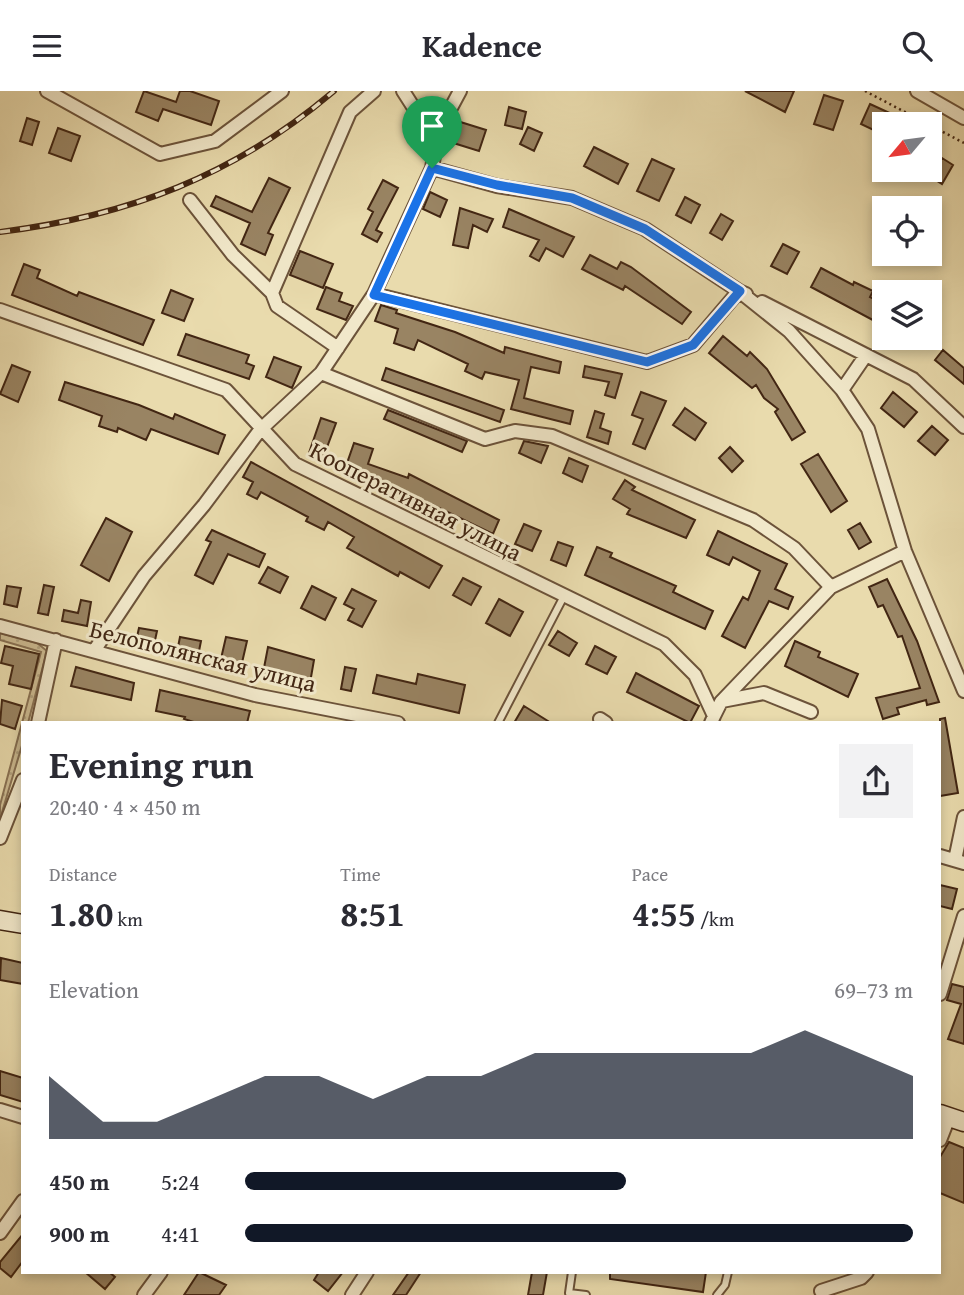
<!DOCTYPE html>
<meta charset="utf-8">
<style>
:root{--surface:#fff;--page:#f2f2f3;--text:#2b2b33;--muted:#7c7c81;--accent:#111827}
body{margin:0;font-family:"Gentium Book Plus",serif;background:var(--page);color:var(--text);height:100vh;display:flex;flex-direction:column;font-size:26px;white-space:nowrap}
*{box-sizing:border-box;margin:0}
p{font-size:23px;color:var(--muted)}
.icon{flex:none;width:38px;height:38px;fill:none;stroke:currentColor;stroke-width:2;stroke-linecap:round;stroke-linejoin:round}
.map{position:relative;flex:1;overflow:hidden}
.sheet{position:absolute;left:21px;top:630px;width:920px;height:553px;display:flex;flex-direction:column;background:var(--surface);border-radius:0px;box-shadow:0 4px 10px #0003}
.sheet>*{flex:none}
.needle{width:46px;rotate:241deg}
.buttons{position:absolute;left:872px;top:21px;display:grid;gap:14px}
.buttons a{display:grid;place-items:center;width:70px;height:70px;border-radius:0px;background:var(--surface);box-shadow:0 4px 10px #0003;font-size:35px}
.pin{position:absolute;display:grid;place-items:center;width:60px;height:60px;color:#fff;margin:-72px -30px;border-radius:50% 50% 50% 0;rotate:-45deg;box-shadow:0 0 7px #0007}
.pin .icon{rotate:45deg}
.round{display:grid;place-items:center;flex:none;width:74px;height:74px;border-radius:0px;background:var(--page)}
.overview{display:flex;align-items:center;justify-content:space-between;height:119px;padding:0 28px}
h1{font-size:38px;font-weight:800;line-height:52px}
.figures{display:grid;grid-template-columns:repeat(3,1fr);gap:10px;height:119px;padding:7px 28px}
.figures div{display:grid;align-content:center}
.figures b{font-size:35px;font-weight:800}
.figures small{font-size:19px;font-weight:400}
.figures p{font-size:19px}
.chart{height:196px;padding:14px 28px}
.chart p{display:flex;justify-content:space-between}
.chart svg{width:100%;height:126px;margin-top:7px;fill:var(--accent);opacity:.7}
ul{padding:0 28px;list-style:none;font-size:23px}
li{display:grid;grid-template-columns:112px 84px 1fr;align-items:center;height:52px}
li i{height:18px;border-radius:9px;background:var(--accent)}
header{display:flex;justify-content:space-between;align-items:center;height:91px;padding:0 28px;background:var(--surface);font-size:32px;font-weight:800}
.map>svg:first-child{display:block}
.grass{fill:url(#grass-dots);stroke:#887153;stroke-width:2}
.building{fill:#998463;stroke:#422613;stroke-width:2}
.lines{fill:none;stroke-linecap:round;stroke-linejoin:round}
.lane-casing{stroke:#6c533a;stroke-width:10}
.street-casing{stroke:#6c533a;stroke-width:16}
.secondary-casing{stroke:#422613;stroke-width:21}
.path{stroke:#422613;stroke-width:2.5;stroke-dasharray:2 3.5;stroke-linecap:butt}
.lane{stroke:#f1e8ca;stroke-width:6}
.street{stroke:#f1e8ca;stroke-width:12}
.secondary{stroke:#f1e8ca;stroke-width:18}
.rail-casing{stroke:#422613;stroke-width:6}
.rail{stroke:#f1e8ca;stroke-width:3.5;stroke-dasharray:10;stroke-linecap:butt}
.route-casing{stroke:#fff;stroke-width:14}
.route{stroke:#1a73e8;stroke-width:9}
.labels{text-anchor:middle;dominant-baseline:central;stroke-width:6;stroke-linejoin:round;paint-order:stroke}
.street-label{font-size:24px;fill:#422613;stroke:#f1e8ca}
</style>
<header><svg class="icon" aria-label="menu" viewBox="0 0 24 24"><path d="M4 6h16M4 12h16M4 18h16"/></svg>Kadence<svg class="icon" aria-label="search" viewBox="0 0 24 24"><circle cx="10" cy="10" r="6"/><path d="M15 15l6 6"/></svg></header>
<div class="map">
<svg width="964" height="1204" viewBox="0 0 964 1204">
<defs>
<pattern id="grass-dots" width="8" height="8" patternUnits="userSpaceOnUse" patternTransform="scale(1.75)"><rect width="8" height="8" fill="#cdbc93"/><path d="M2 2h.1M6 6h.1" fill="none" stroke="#b1a17e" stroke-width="1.8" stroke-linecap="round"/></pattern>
</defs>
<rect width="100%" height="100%" fill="#e9dbad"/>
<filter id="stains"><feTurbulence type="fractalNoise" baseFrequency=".00286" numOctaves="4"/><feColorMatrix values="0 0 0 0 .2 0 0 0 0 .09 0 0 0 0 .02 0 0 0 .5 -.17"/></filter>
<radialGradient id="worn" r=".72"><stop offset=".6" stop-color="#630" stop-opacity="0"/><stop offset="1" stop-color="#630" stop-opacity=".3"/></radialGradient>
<!-- grass -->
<path class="grass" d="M 0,542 L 37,552 L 47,560 L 28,632 L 23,632 L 23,651 L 0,728 L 0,714 L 41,561 L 0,549 Z"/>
<!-- building -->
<path class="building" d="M 144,0 L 176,11 L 180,0 L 190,0 L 219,10 L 211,34 L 163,18 L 158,30 L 136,21 Z
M 745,0 L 794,0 L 785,21 Z
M 824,4 L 843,10 L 833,39 L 814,33 Z
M 870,13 L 894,24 L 890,33 L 884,33 L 884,44 L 861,33 Z
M 509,16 L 526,21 L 522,38 L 505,34 Z
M 27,27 L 39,31 L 32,54 L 20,50 Z
M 454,29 L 486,39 L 479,60 L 447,50 Z
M 528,36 L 542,42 L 534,60 L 520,53 Z
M 58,37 L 80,45 L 71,70 L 49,62 Z
M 594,56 L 628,73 L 618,93 L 584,75 Z
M 942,67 L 953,74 L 942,93 L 931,86 Z
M 652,68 L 674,78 L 659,110 L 637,100 Z
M 269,87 L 290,97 L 268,142 L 273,144 L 265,164 L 241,153 L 250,132 L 211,115 L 216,105 L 252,121 Z
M 383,89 L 398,97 L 376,139 L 382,142 L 377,151 L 362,143 L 373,121 L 368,118 Z
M 430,101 L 447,109 L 440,126 L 423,118 Z
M 685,106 L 700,114 L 691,132 L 676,124 Z
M 460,117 L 493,128 L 487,141 L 473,134 L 468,157 L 453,154 Z
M 509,118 L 574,146 L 563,166 L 546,157 L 539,170 L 530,165 L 539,149 L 503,136 Z
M 721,123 L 733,130 L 722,149 L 710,142 Z
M 783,153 L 799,161 L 787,183 L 771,175 Z
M 300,160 L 333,173 L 323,197 L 290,184 Z
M 590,164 L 617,178 L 621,171 L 631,176 L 691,221 L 682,233 L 625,195 L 623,199 L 582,178 Z
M 24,173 L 40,179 L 37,187 L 77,205 L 79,201 L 154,229 L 143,254 L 12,204 Z
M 821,177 L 853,194 L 854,191 L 873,200 L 870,206 L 884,213 L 884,235 L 811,196 Z
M 326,196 L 342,202 L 339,210 L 353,215 L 346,229 L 317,218 Z
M 171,199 L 193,208 L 184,230 L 162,222 Z
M 381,214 L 397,219 L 396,222 L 455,241 L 504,262 L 505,256 L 561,271 L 559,282 L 531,276 L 524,307 L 573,320 L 570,333 L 511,318 L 519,289 L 485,281 L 482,288 L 465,280 L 468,273 L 418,249 L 414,259 L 394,252 L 398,238 L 375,230 Z
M 186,243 L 249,264 L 246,272 L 254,275 L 249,288 L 178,264 Z
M 723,245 L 747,265 L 750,261 L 767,278 L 805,341 L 792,349 L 775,321 L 778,318 L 764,307 L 756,294 L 752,297 L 709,262 Z
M 943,259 L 964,277 L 964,293 L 935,269 Z
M 274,266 L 301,276 L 292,297 L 266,286 Z
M 12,274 L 30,281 L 18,311 L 0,303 Z
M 585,275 L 622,283 L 615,307 L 605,304 L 609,291 L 583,286 Z
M 386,277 L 504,319 L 500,331 L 382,289 Z
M 65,291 L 139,314 L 173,328 L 175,323 L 225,344 L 218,363 L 151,338 L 146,349 L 118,337 L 117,341 L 99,335 L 102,325 L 59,309 Z
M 641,301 L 666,310 L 645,358 L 633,353 L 643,328 L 632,324 Z
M 893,301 L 917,321 L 904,336 L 881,317 Z
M 685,317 L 706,332 L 695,349 L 673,334 Z
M 388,319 L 467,350 L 462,361 L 384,328 Z
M 595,320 L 604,323 L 600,337 L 611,341 L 608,353 L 587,346 Z
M 321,327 L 336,332 L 323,367 L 309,362 Z
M 932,335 L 948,349 L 935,364 L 918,350 Z
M 524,350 L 548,355 L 541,372 L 519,362 Z
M 354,352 L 373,358 L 368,373 L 408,387 L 409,383 L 499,429 L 493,443 L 392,394 L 345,378 Z
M 730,356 L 743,370 L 732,381 L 719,367 Z
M 818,363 L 847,410 L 831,421 L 801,373 Z
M 569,367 L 588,375 L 582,391 L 563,382 Z
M 251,371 L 442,475 L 429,497 L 400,481 L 398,485 L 347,457 L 354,446 L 328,431 L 324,439 L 306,430 L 308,426 L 261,401 L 257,408 L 247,403 L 253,391 L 243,386 Z
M 625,389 L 635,396 L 632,399 L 695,429 L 686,447 L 627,423 L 630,418 L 613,408 Z
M 106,427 L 132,441 L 109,490 L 81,474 Z
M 860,432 L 871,451 L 859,458 L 848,439 Z
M 524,433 L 541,440 L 532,460 L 515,453 Z
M 212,439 L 265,463 L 259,476 L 228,463 L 213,493 L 195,484 L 211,451 L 206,449 Z
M 718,440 L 787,473 L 775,498 L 793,506 L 788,518 L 769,510 L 745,557 L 722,545 L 743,506 L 748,509 L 760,480 L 733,466 L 729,474 L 707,464 Z
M 558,451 L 573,456 L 566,475 L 551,469 Z
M 597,456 L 612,462 L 610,466 L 676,495 L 673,501 L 713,520 L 705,538 L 585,484 Z
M 268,476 L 288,486 L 280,502 L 259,492 Z
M 463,487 L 481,496 L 471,514 L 453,504 Z
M 887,488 L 917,550 L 939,611 L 927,614 L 926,609 L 897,617 L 899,623 L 883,628 L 876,607 L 920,597 L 902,545 L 898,546 L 883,514 L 878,516 L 869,496 Z
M 44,494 L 54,496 L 48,524 L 38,522 Z
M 7,495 L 21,497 L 17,516 L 4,513 Z
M 312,495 L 336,507 L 325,529 L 301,517 Z
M 352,498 L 376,510 L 362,536 L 348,529 L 354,518 L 344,513 Z
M 499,508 L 523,521 L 510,545 L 486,532 Z
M 81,509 L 91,511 L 87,535 L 62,530 L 64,519 L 78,522 Z
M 139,537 L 157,540 L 154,554 L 136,550 Z
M 558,540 L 577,552 L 569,565 L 549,554 Z
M 180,546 L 201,550 L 198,565 L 177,561 Z
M 226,546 L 247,550 L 241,576 L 220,572 Z
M 795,550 L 820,561 L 818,566 L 858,583 L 848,606 L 785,575 Z
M 5,555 L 39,563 L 31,598 L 9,593 L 13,575 L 1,572 Z
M 595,555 L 616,566 L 607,583 L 586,573 Z
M 268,556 L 314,569 L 310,592 L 263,582 Z
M 76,576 L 134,592 L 131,609 L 71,595 Z
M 345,576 L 356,578 L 351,600 L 341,598 Z
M 636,582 L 699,615 L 690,632 L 627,601 Z
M 418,583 L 465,594 L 459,622 L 373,602 L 377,584 L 416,593 Z
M 160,599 L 250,620 L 247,632 L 197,632 L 184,628 L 185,626 L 156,620 Z
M 2,609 L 22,615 L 15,638 L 0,633 Z
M 524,615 L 551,632 L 514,632 Z
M 945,627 L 958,702 L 940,705 L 940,628 Z
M 940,794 L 957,798 L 952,818 L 940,815 Z
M 1,867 L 23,872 L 23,893 L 0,889 Z
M 952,893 L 964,896 L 964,953 L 948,948 L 961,913 L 947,909 Z
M 0,980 L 23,987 L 23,1011 L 0,1004 Z
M 949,1051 L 964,1057 L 964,1112 L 940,1102 L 940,1066 Z
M 23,1143 L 23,1170 L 11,1186 L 0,1177 L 0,1171 Z
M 85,1181 L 109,1181 L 115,1186 L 105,1198 Z
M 199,1181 L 226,1194 L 219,1204 L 184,1204 Z
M 319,1181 L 343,1181 L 328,1200 L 314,1189 Z
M 409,1181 L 421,1181 L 406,1204 L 393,1204 Z
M 532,1181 L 547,1181 L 543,1204 L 528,1204 Z
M 610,1181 L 706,1181 L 703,1201 L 610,1188 Z"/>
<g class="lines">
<!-- lane casing -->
<g class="lane-casing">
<path id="lane" d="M 498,632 L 563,507
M 572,1181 L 569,1202 L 586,1204
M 717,1204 L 725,1194 L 728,1181"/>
</g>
<!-- street casing -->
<g class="street-casing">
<path id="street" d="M 47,0 L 160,63 L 215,50 L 282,0
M 403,0 L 412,14 L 438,41
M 917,0 L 964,27
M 432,77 L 497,95 L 572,107 L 645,138 L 739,200 L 789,240 L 842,299 L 868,338 L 905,460 L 964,600
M 190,109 L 233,164 L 272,202 L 277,215 L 338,257
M 272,202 L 350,21 L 374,0
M 374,203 L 647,271 L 693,254 L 739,200 L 746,203
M 762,211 L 913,288 L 964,336
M 0,219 L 226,299 L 295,373 L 664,553 L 695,584 L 714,625 L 711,632
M 321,282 L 485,348 L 515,340 L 552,345 L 753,429 L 794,457 L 831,496
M 842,299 L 866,264
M 0,535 L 255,604 L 398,632
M 94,560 L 144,485 L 204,414 L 260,339 L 321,282 L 374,203 L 432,77 L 438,41 L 460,0
M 722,610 L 764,602 L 811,621
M 714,625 L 721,611 L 831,496 L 905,460
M 600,628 L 606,632
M 38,632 L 56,549
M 0,747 L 23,689
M 940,765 L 964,772
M 955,769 L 964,726
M 940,903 L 964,825
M 0,1019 L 23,1026
M 940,1049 L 949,1026
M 0,1142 L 23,1110
M 821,1200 L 861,1187 L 867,1181
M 144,1204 L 161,1181
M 352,1204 L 367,1181"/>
</g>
<!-- secondary casing -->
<g class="secondary-casing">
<path id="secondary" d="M 0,829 L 23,833
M 940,1023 L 964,1031"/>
</g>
<!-- path -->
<path class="path" d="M 865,0 L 964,52"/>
<!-- lane -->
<use href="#lane" class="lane"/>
<!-- street -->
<use href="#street" class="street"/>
<!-- secondary -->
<use href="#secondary" class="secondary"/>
<!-- rail casing -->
<g class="rail-casing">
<path id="rail" d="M 0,141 C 128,125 234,85 334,0"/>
</g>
<!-- rail -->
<use href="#rail" class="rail"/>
</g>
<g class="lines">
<!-- route casing -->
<g class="route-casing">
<path id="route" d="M 432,77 L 497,94 L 572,107 L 645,138 L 740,200 L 693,254 L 647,271 L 374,204 Z"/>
</g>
<!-- route -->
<use href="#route" class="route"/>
</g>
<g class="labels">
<!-- street labels -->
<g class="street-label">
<text transform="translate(416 410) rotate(27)">Кооперативная улица</text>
<text transform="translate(203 565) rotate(14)">Белополянская улица</text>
</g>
</g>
<rect width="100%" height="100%" filter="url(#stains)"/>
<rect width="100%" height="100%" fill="url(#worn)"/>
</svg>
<div class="buttons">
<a><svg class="needle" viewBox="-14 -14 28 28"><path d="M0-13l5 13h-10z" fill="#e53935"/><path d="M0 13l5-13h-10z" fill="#7c7c81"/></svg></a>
<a><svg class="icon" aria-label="locate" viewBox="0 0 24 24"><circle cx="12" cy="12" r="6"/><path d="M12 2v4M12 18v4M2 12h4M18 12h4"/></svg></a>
<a><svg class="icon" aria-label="layers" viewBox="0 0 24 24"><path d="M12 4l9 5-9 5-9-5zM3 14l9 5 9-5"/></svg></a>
</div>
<div class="pin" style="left:432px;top:77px;background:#1e9e55"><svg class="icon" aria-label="arrive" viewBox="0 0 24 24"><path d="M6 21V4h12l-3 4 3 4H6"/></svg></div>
<section class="sheet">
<div class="overview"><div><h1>Evening run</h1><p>20:40 · 4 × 450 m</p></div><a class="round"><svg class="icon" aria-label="share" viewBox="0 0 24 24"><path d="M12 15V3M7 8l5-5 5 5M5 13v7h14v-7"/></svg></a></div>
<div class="figures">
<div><p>Distance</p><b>1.80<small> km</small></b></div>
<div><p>Time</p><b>8:51</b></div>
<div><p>Pace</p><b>4:55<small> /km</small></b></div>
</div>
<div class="chart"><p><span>Elevation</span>69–73 m</p>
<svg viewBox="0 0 160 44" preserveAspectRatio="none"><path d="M0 44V22L10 38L20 38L30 30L40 22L50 22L60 30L70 22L80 22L90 14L100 14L110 14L120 14L130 14L140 6L150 14L160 22V44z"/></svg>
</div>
<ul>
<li><b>450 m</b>5:24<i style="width:57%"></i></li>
<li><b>900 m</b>4:41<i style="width:100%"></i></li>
</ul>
</section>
</div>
